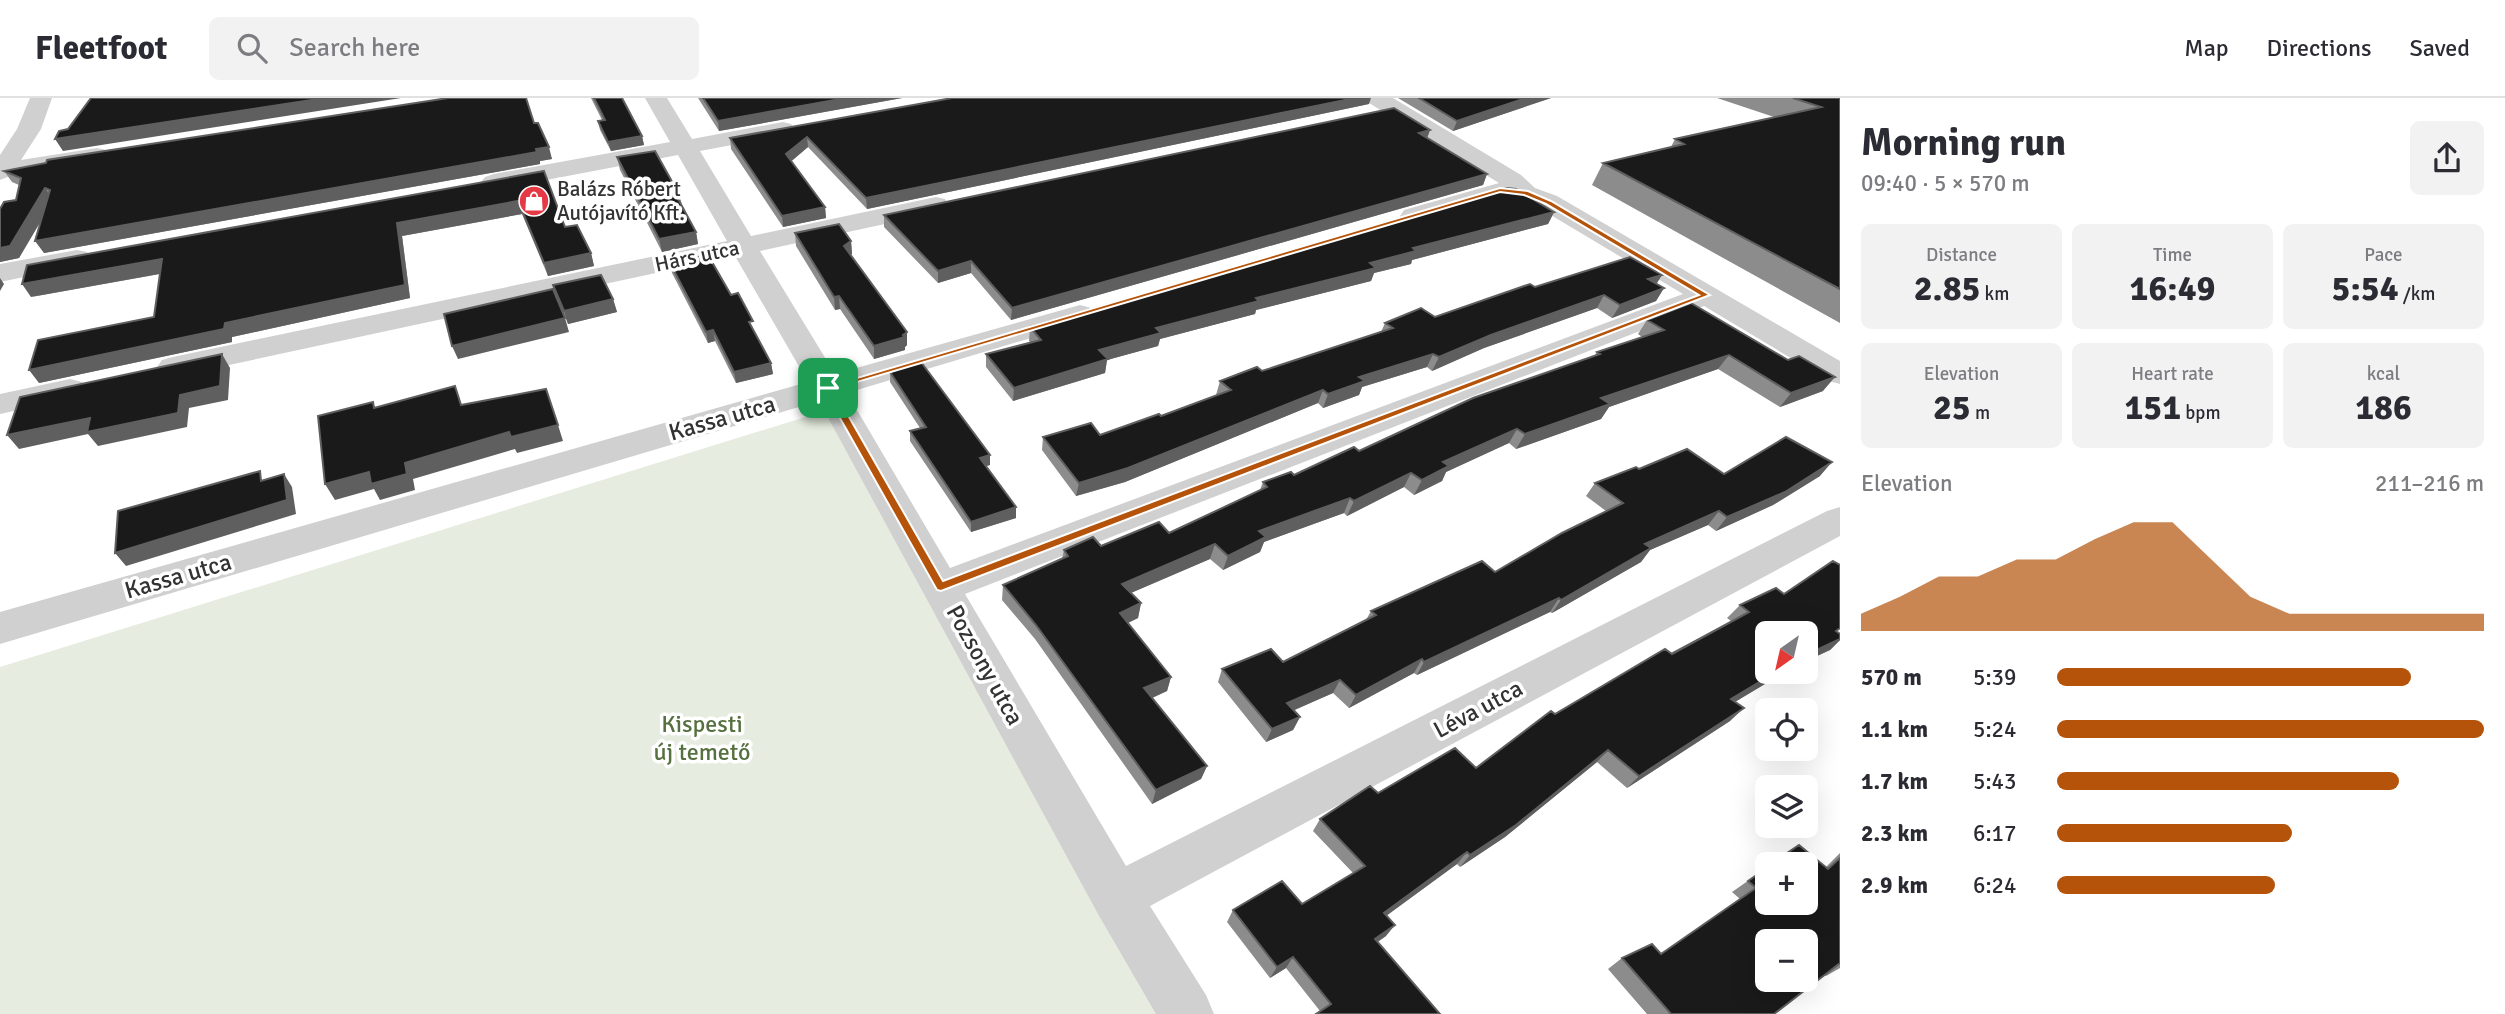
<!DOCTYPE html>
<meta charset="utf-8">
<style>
:root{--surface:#fff;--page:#f2f2f3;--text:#2b2b33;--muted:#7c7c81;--line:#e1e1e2;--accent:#b45309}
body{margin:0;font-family:Signika,sans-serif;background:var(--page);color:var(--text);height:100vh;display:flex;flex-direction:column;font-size:26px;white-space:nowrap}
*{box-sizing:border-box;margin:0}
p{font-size:23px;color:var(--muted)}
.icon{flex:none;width:38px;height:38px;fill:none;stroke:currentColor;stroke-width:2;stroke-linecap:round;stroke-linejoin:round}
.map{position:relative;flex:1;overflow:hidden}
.side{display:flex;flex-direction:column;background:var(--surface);width:665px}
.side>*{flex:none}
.needle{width:46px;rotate:214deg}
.controls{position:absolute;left:1755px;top:523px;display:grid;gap:14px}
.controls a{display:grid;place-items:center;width:63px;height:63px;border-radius:10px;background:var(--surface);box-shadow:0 7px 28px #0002;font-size:35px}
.pin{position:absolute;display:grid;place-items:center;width:60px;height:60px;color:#fff;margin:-30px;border-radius:14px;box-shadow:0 4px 10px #0006}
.round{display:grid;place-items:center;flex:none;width:74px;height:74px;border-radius:10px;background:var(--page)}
.head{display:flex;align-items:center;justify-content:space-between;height:119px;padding:0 21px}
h1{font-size:38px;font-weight:800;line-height:52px}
.stats{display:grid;grid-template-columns:repeat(3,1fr);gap:10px;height:119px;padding:7px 21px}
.stats div{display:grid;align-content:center;border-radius:10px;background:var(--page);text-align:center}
.stats b{font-size:35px;font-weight:800}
.stats small{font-size:19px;font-weight:400}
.stats p{font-size:19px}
.chart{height:196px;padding:14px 21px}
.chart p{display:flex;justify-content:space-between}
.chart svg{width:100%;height:126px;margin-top:7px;fill:var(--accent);opacity:.7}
ul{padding:0 21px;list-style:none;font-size:23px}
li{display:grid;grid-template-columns:112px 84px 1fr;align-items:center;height:52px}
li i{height:18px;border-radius:9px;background:var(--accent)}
header{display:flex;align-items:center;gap:42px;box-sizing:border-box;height:98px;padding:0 35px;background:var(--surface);border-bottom:2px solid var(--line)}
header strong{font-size:33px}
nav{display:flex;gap:38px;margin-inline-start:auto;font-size:24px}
.search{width:490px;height:63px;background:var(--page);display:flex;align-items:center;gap:18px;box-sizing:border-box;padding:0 24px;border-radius:10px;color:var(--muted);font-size:26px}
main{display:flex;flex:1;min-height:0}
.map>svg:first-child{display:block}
.green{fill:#e6ecdf}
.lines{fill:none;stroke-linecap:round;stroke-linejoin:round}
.minor{fill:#d0d0d0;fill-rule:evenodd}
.wall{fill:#8c8c8c}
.shaded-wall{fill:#5f5f5f}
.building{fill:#1a1a1a;stroke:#5f5f5f;stroke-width:2;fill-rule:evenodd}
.route{fill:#b45309;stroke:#fff;stroke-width:2;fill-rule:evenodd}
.labels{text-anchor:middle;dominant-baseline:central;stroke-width:7;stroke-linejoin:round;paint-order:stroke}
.far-poi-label{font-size:21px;fill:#333;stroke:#fff;text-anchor:start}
.far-street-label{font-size:21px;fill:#333;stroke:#fff}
.street-label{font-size:24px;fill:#333;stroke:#fff}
.park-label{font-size:24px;fill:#56703f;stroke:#fff}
</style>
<header>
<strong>Fleetfoot</strong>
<div class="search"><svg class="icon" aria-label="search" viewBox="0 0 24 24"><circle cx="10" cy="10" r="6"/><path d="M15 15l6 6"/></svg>Search here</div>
<nav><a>Map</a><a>Directions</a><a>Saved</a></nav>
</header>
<main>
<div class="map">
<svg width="1840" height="916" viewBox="0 0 1840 916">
<rect width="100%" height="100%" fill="#fff"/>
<!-- green -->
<path class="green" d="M 828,312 L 1194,916 L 0,916 L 0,569 Z"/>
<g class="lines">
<!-- minor -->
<path class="minor" d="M 30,0 L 52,0 L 41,31 L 21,62 L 97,50 L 106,52 L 109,57 L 106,62 L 10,78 L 0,82 L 0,57 L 17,31 Z
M 645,0 L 667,0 L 692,41 L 783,24 L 791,26 L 795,31 L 791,36 L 700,53 L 751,138 L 936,99 L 945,101 L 949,107 L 945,113 L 936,115 L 760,153 L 835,276 L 1080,207 L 1091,210 L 1095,216 L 1091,222 L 847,295 L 950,470 L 1683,196 L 1539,110 L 1521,102 L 1501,100 L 1413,126 L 1404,124 L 1400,118 L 1404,112 L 1499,85 L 1369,5 L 1366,0 L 1393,0 L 1521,77 L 1535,90 L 1557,98 L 1840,263 L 1840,286 L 1829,283 L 1704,208 L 965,496 L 1126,768 L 1827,413 L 1840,409 L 1840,438 L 1150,808 L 1206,897 L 1214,916 L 1156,916 L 1098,816 L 819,303 L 0,546 L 0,514 L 808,284 L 735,158 L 173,279 L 162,276 L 157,269 L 162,262 L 173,259 L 727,143 L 678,57 L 494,92 L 485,89 L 481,84 L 485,79 L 494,76 L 670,44 Z
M 77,152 L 87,154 L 91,160 L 87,166 L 0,184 L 0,166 Z
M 70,281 L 82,284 L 86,291 L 82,298 L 0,316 L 0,296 Z"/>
</g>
<!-- wall -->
<path class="wall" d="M 591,0 L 622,0 L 642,38 L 644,47 L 611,53 L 600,32 L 598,23 L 602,22 Z
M 698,0 L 902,0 L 719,33 Z
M 1398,0 L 1551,0 L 1453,33 Z
M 1717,0 L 1840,0 L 1840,225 L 1592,87 L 1603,65 L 1671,49 L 1675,41 L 1774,19 Z
M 1369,6 L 867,111 L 808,49 L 791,63 L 825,109 L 826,120 L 783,129 L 731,51 L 730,40 Z
M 534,25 L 552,61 L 540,63 L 540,66 L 44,155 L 41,123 L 19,160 L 0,164 L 0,111 L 16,102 L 19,87 L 12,84 L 4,73 Z
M 1430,32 L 1427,40 L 1487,76 L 1483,87 L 1011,222 L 971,175 L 938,185 L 884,129 L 884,117 Z
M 617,59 L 680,98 L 682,108 L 696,134 L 698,146 L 662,154 L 620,72 Z
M 544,73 L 565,129 L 591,155 L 594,168 L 548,178 L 522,116 L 402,138 L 410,200 L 232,239 L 232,244 L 39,285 L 154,219 L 160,176 L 31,199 Z
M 1554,114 L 1548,126 L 1412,162 L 1411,166 L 1374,175 L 1371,183 L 1256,212 L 1255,216 L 1160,241 L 1158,248 L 1107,262 L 1105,275 L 1013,303 L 986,269 L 986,256 L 1030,244 L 1029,243 L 1030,229 Z
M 795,135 L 851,143 L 852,156 L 850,157 L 907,234 L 907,247 L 905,249 L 905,252 L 874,261 L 840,211 L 835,212 L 796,148 Z
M 670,165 L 731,197 L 754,233 L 771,265 L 773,276 L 736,285 L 715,243 L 708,245 L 672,175 Z
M 1656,186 L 1664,190 L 1656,203 L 1612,220 L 1597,210 L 1484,250 L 1432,273 L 1427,269 L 1362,289 L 1359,297 L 1323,310 L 1318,305 L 1125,384 L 1076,398 L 1042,352 L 1043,339 L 1100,337 L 1161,318 L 1217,297 L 1216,297 L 1220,283 L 1262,273 L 1381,234 L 1385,225 L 1435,219 L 1535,189 Z
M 553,187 L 613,201 L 617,214 L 568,226 L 557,200 Z
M 1647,222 L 1823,293 L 1780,309 L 1718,271 L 1609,309 L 1601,321 L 1516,351 L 1509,345 L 1446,374 L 1442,383 L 1414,397 L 1404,389 L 1347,418 L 1344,415 L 1264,444 L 1260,454 L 1223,472 L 1210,461 L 1131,495 L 1141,505 L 1138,520 L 1128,525 L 1171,579 L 1167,593 L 1152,600 L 1207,668 L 1201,681 L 1152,706 L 1035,541 L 1002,502 L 1003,487 L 1062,461 L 1064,452 L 1101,448 L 1169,435 L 1260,392 L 1263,384 L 1294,377 L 1359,353 L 1594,258 L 1597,254 L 1642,239 L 1638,236 Z
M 890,274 L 990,367 L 986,368 L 1016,409 L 1016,420 L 971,434 L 910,343 L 910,333 L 920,330 L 890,284 Z
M 1639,371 L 1724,376 L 1820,378 L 1773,407 L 1716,433 L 1708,427 L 1650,452 L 1641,464 L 1552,515 L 1550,514 L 1417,577 L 1414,575 L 1349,610 L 1333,595 L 1294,612 L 1300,619 L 1293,632 L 1266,644 L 1218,584 L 1222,571 L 1283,564 L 1366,522 L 1371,513 L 1495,474 L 1606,413 L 1586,398 L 1595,385 Z
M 1740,507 L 1838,535 L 1840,536 L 1840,542 L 1830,552 L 1806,563 L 1806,536 L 1785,574 L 1735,604 L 1730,623 L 1627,690 L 1597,664 L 1505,739 L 1460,769 L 1457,766 L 1386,818 L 1386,838 L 1378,844 L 1440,916 L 1320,913 L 1286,870 L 1270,880 L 1227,824 L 1233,812 L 1302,806 L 1353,775 L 1313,733 L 1320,721 L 1378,695 L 1476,670 L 1555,616 L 1731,523 L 1727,520 Z
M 1840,755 L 1840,870 L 1826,878 L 1825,877 L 1774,916 L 1647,916 L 1608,871 L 1622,860 L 1661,856 L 1740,801 L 1732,794 L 1768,769 L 1826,769 Z"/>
<!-- shaded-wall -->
<path class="shaded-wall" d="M 325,0 L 401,0 L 63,53 L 55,41 Z
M 846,0 L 902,0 L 719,33 L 718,23 Z
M 1355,0 L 1371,0 L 1369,6 L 867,111 L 866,100 Z
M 1526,0 L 1551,0 L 1453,33 L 1457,23 Z
M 1430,32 L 1426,43 L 1419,35 Z
M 642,38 L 644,47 L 611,53 L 608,44 Z
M 807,39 L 808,49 L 787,67 L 786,56 Z
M 549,49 L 552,61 L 540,63 L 540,66 L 44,155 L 35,143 Z
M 1487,76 L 1483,87 L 1011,222 L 1012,210 Z
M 45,90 L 53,102 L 19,160 L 0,164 L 0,150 Z
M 518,103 L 522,116 L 402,138 L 410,200 L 232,239 L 232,244 L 39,285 L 29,272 L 225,225 L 397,125 Z
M 825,109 L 826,120 L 783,129 L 782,118 Z
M 1554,114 L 1548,126 L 1412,162 L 1411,166 L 1374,175 L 1371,183 L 1256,212 L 1255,216 L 1160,241 L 1158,248 L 1107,262 L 1105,275 L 1013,303 L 1014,290 L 1099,252 L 1156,230 L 1370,165 L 1413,150 Z
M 696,134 L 698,146 L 662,154 L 659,141 Z
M 851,143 L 852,156 L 845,161 L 844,148 Z
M 591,155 L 594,168 L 548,178 L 544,165 Z
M 162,161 L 170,174 L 31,199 L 22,186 Z
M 971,163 L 971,175 L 938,185 L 938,173 Z
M 1662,177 L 1654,190 L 1648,181 Z
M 0,180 L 4,186 L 0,193 Z
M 1664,190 L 1656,203 L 1612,220 L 1620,207 Z
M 1604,197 L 1597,210 L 1484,250 L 1432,273 L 1439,259 L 1491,237 Z
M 839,198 L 840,211 L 835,212 L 834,199 Z
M 613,201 L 617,214 L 568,226 L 564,213 Z
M 565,220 L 569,234 L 458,261 L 452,248 Z
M 713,232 L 715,243 L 708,245 L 706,234 Z
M 907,234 L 907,247 L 905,249 L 905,252 L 874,261 L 874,248 L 903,237 Z
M 222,256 L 230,270 L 228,302 L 189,310 L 187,329 L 98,348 L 88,336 L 19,351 L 7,337 Z
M 1433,256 L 1427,269 L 1362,289 L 1359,297 L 1323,310 L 1328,296 L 1359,279 Z
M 1729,257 L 1718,271 L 1609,309 L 1601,321 L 1516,351 L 1525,336 L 1601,300 Z
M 771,265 L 773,276 L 736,285 L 734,274 Z
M 1835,279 L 1823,293 L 1780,309 L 1791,295 Z
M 1323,292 L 1318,305 L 1125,384 L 1076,398 L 1079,385 Z
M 558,327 L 563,343 L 517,355 L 515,351 L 413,381 L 415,392 L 380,402 L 374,391 L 335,402 L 325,386 L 405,365 L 509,334 Z
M 1517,331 L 1509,345 L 1446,374 L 1442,383 L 1414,397 L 1422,382 L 1443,364 Z
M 990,357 L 990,367 L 979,370 L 980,360 Z
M 1832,364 L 1820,378 L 1773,407 L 1716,433 L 1727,419 Z
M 1411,375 L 1404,389 L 1347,418 L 1354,403 Z
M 284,376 L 292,389 L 296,416 L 126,468 L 115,455 Z
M 1350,400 L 1344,415 L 1264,444 L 1260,454 L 1223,472 L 1228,458 L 1259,433 Z
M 1016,409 L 1016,420 L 971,434 L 971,424 Z
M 1719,413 L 1708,427 L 1650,452 L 1641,464 L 1552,515 L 1561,502 L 1645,446 Z
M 1215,446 L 1210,461 L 1119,500 L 1122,486 Z
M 1559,500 L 1550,514 L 1417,577 L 1424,564 Z
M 1141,505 L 1138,520 L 1117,530 L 1120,515 Z
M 1840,541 L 1840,542 L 1830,552 L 1806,563 L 1806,557 Z
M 1422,561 L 1414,575 L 1349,610 L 1356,597 Z
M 1776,574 L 1785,574 L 1718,614 L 1731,601 Z
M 1171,579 L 1167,593 L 1141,605 L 1144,590 Z
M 1340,582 L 1333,595 L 1281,618 L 1287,605 Z
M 1744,610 L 1730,623 L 1627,690 L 1639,678 Z
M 1300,619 L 1293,632 L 1266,644 L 1272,631 Z
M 1608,652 L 1597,664 L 1505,739 L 1460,769 L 1470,757 Z
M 1207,668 L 1201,681 L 1152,706 L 1156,692 Z
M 1467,754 L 1457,766 L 1375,826 L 1384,815 Z
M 1395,827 L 1386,838 L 1366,851 L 1375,841 Z
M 1293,859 L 1286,870 L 1270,880 L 1277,869 Z"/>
<!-- building -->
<path class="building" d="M 91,0 L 325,0 L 55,41 L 59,33 L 68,31 Z
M 448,0 L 526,0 L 534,25 L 538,25 L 549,49 L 536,51 L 537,54 L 35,143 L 50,92 L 45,90 L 10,148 L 0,150 L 0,111 L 4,104 L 16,102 L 21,80 L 4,73 L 46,65 L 47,62 Z
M 594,0 L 622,0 L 642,38 L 608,44 L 598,23 L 605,22 Z
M 703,0 L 846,0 L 718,23 Z
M 952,0 L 1355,0 L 866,100 L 807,39 L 786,56 L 825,109 L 782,118 L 730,40 Z
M 1419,0 L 1526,0 L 1457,23 Z
M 1793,0 L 1840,0 L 1840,191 L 1603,65 L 1684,46 L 1675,41 L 1821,9 Z
M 1394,10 L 1430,32 L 1419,35 L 1487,76 L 1012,210 L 971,163 L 938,173 L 884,117 Z
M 655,53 L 680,98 L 677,99 L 696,134 L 659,141 L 617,59 Z
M 544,73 L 565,129 L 577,127 L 591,155 L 544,165 L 518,103 L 397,125 L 405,187 L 225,225 L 224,231 L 29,272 L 38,242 L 154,219 L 162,161 L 22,186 L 27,167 Z
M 1507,90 L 1516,91 L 1554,114 L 1413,150 L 1416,153 L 1370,165 L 1376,170 L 1256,200 L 1259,203 L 1156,230 L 1161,235 L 1099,252 L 1108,261 L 1014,290 L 986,256 L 1041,242 L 1030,229 Z
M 839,126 L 851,143 L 844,148 L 907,234 L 903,237 L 905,239 L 874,248 L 839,198 L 834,199 L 795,135 Z
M 708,157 L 731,197 L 738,195 L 753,223 L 749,224 L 771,265 L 734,274 L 713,232 L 706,234 L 670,165 Z
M 1630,159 L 1662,177 L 1648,181 L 1664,190 L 1620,207 L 1604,197 L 1491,237 L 1439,259 L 1433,256 L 1359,279 L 1365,283 L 1328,296 L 1323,292 L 1128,370 L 1079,385 L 1043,339 L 1091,325 L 1100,337 L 1159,316 L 1161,318 L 1231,292 L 1220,283 L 1257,269 L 1262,273 L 1393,230 L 1385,225 L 1421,210 L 1435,219 L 1530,186 L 1535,189 Z
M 601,177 L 613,201 L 564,213 L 553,187 Z
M 553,191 L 565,220 L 452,248 L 444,216 Z
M 1691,205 L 1788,262 L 1799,258 L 1835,279 L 1791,295 L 1729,257 L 1601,300 L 1610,306 L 1525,336 L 1517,331 L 1443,364 L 1449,368 L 1422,382 L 1411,375 L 1354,403 L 1350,400 L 1259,433 L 1266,439 L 1228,458 L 1215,446 L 1122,486 L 1141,505 L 1120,515 L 1171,579 L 1144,590 L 1207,668 L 1156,692 L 1036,527 L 1003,487 L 1068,458 L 1064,452 L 1093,439 L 1101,448 L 1159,424 L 1169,435 L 1267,389 L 1263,384 L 1291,374 L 1294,377 L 1354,349 L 1359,353 L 1473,300 L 1600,256 L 1597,254 L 1664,232 L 1647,222 Z
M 222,256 L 220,288 L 180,297 L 178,315 L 87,334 L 90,320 L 7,337 L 20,299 Z
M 921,264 L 990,357 L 980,360 L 1016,409 L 971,424 L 910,333 L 926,329 L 890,274 Z
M 455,288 L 461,307 L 546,291 L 558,327 L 511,339 L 509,334 L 405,365 L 407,376 L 371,386 L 369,374 L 325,386 L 318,318 L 373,304 L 374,310 Z
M 1786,339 L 1832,364 L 1785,394 L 1727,419 L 1719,413 L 1645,446 L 1651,450 L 1561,502 L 1559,500 L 1424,564 L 1422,561 L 1356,597 L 1340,582 L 1287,605 L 1300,619 L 1272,631 L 1222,571 L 1271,551 L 1283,564 L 1376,517 L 1371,513 L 1482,463 L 1495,474 L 1562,435 L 1623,405 L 1595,385 L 1636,369 L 1639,371 L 1687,351 L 1724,376 Z
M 260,373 L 261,383 L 284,376 L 287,402 L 115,455 L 118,413 Z
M 1833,463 L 1840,467 L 1840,530 L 1836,533 L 1840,536 L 1840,541 L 1806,557 L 1806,536 L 1768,536 L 1768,574 L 1776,574 L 1731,601 L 1744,610 L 1639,678 L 1608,652 L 1516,727 L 1470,757 L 1467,754 L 1384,815 L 1395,827 L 1375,841 L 1440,916 L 1316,916 L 1331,906 L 1293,859 L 1277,869 L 1233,812 L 1282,783 L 1302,806 L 1365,768 L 1320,721 L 1370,688 L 1378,695 L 1455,650 L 1476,670 L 1551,613 L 1555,616 L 1665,551 L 1672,556 L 1749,514 L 1740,507 L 1776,490 L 1784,496 Z
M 1799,747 L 1828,771 L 1840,760 L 1840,865 L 1774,916 L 1671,916 L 1622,860 L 1652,846 L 1661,856 L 1756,790 L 1748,783 L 1768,769 L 1768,805 L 1806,805 L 1806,766 L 1771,766 ZM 1768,844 L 1806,844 L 1806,882 L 1768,882 Z"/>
<!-- route -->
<path class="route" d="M 1500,90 L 1528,93 L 1551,103 L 1710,197 L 941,493 L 937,492 L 823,290 ZM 1500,94 L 1524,97 L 1546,106 L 1699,197 L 943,483 L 833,291 Z"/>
<!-- icons -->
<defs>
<g id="shop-disc" transform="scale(1.575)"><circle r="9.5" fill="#e63946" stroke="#fff"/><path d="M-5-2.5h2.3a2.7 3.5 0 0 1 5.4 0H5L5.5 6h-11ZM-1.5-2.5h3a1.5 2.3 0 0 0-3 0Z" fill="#fff"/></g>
</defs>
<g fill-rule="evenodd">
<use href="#shop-disc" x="534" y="103"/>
</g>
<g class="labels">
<!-- far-poi labels -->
<g class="far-poi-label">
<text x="557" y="91">Balázs Róbert<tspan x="557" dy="24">Autójavító Kft.</tspan></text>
</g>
<!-- far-street labels -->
<g class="far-street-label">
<text transform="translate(697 158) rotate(-12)">Hárs utca</text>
</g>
<!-- street labels -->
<g class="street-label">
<text transform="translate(722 320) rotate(-16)">Kassa utca</text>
<text transform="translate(178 478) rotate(-16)">Kassa utca</text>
<text transform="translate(985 567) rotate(61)">Pozsony utca</text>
<text transform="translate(1478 611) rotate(-28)">Léva utca</text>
</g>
<!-- park labels -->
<g class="park-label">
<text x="702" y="626">Kispesti<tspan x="702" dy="28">új temető</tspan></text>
</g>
</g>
</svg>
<div class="controls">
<a><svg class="needle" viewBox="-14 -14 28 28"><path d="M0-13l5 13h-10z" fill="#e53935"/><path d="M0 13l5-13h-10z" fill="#7c7c81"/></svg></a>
<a><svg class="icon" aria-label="locate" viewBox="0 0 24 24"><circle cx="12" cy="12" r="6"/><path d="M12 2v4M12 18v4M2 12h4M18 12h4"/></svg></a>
<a><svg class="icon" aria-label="layers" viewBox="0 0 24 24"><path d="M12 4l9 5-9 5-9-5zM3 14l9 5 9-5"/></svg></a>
<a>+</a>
<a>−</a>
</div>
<div class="pin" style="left:828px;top:290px;background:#1e9e55"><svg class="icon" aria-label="arrive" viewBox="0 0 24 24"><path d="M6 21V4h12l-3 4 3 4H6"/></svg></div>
</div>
<section class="side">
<div class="head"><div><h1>Morning run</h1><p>09:40 · 5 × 570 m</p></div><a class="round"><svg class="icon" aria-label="share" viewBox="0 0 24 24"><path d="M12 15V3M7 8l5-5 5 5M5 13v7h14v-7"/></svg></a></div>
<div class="stats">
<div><p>Distance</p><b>2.85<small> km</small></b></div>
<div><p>Time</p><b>16:49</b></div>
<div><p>Pace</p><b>5:54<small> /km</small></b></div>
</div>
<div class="stats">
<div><p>Elevation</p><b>25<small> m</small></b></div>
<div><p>Heart rate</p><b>151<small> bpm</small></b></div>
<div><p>kcal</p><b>186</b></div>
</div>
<div class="chart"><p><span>Elevation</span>211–216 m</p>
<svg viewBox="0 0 160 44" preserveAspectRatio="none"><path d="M0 44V38L10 32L20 25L30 25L40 19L50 19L60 12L70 6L80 6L90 19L100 32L110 38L120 38L130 38L140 38L150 38L160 38V44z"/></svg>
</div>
<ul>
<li><b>570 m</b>5:39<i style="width:83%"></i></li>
<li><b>1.1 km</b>5:24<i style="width:100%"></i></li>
<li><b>1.7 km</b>5:43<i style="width:80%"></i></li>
<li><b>2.3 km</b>6:17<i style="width:55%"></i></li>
<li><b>2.9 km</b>6:24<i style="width:51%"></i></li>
</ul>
</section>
</main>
